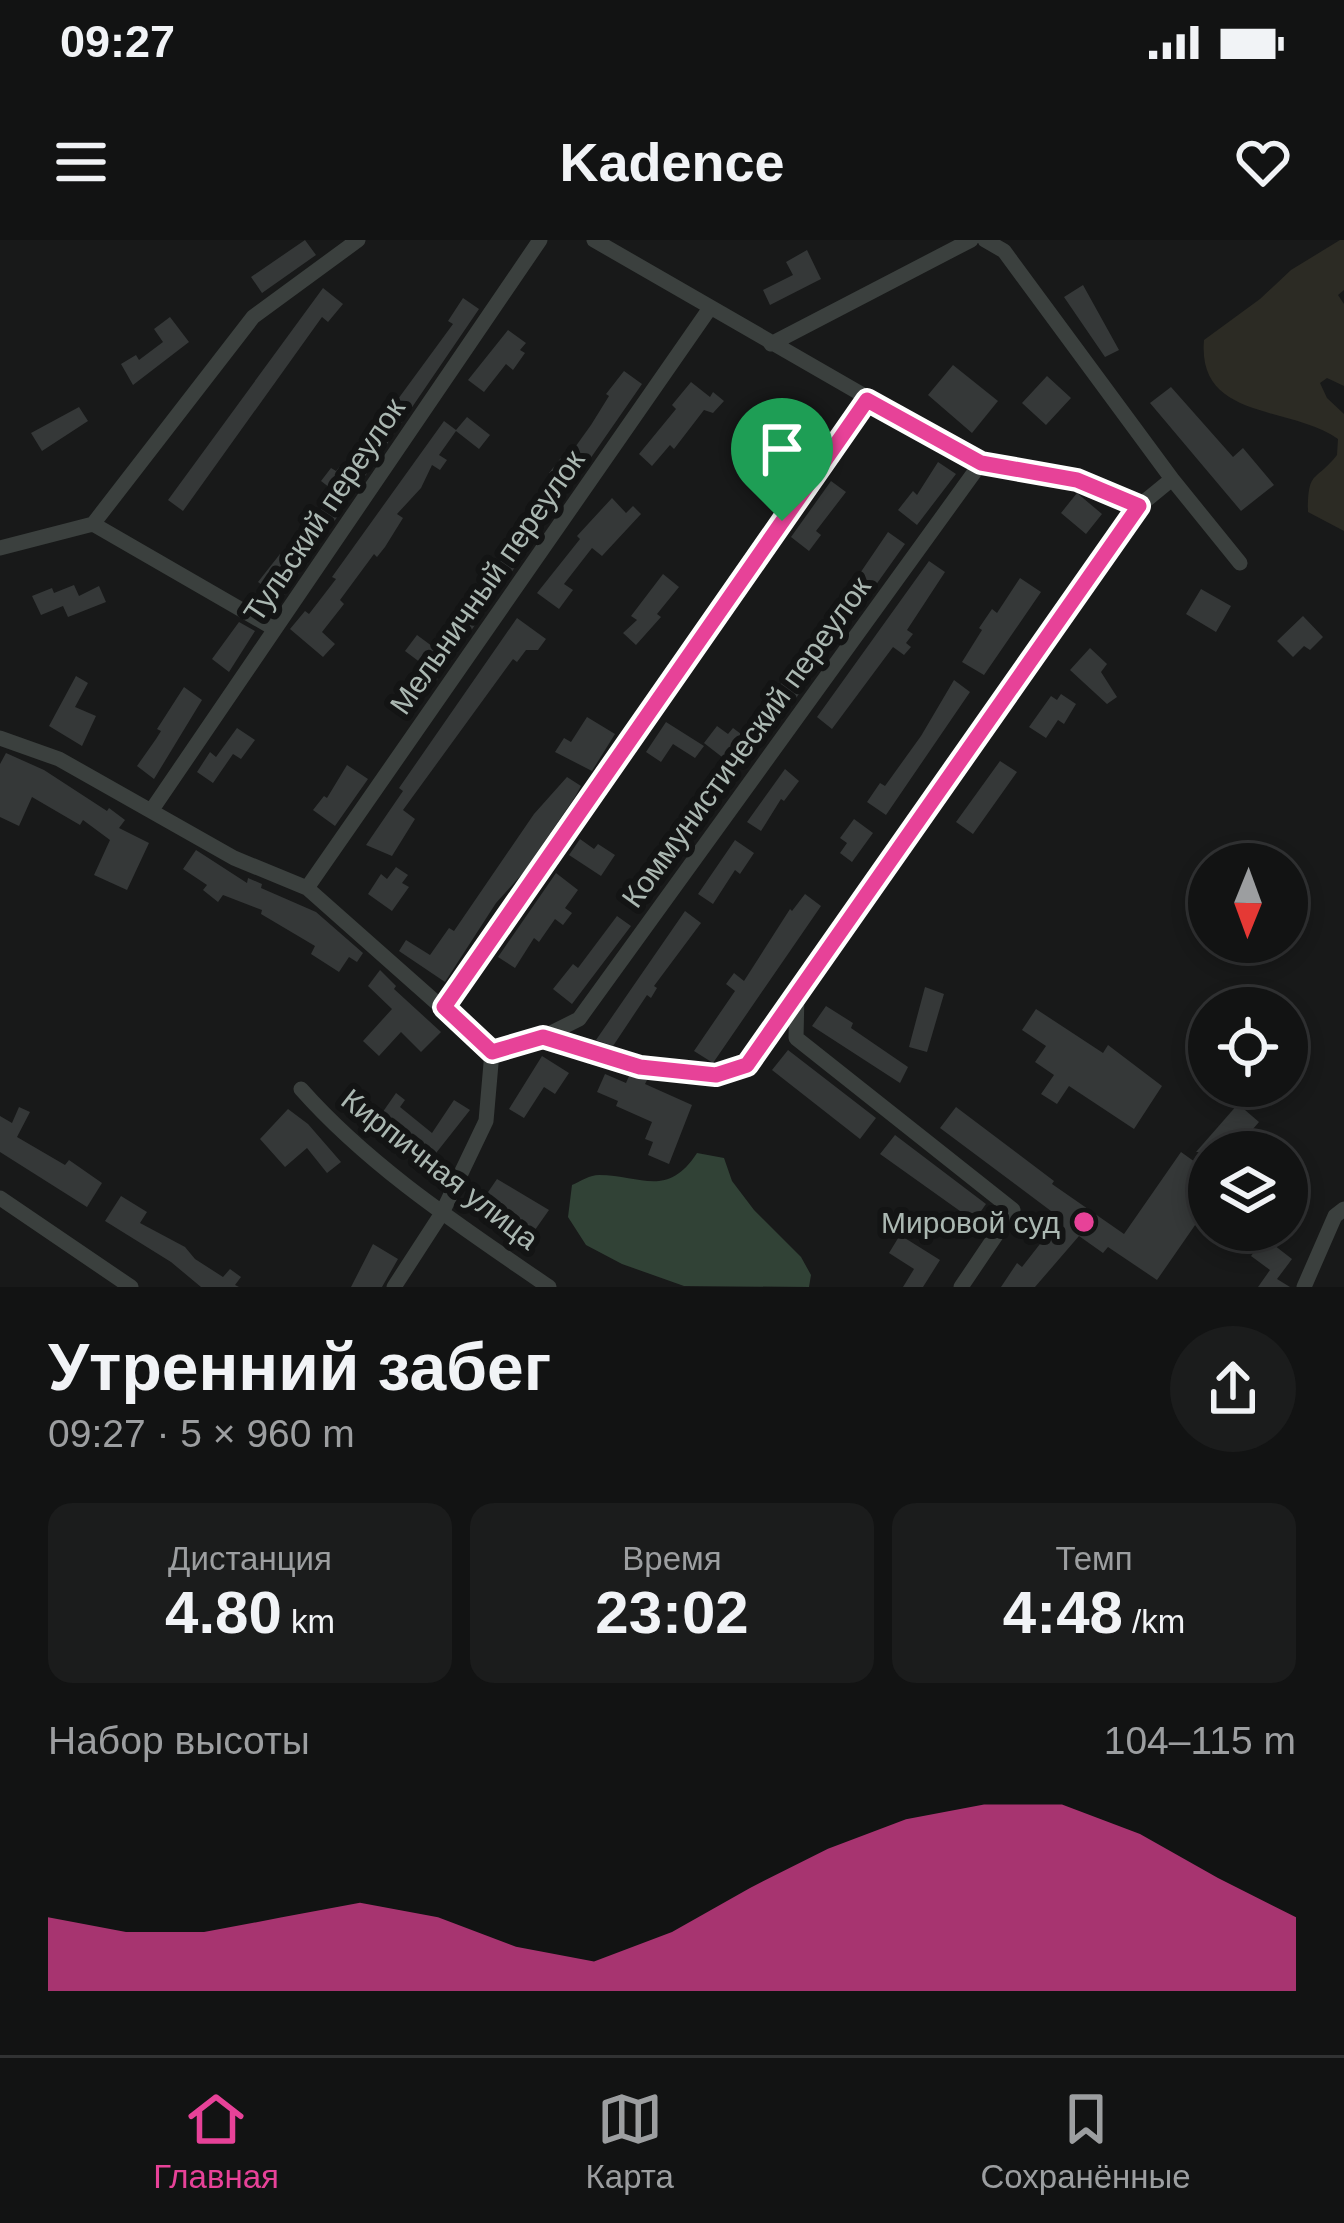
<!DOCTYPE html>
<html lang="ru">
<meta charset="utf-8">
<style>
:root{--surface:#121313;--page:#1b1c1c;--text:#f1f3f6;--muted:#9c9ea0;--line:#313233;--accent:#e74298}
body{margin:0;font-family:Arial,sans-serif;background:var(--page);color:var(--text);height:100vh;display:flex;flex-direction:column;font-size:45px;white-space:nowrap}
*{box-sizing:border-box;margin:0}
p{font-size:39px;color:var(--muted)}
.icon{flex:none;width:66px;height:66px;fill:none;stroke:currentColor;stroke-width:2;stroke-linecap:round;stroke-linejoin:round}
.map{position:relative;height:1047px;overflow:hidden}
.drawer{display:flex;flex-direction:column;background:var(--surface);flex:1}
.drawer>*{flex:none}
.needle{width:78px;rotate:181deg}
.controls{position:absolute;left:1188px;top:603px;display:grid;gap:24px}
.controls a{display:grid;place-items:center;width:120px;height:120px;border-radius:50%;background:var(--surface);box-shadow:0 6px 18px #0003,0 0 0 3px var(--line);font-size:60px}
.pin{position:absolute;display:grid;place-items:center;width:102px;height:102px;color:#fff;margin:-123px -51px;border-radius:50% 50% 50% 0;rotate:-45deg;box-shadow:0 0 12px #0007}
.pin .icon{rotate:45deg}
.round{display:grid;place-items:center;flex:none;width:126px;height:126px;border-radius:63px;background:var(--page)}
.summary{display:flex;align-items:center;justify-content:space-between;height:204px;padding:0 48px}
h1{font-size:66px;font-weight:700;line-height:90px}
.figures{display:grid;grid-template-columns:repeat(3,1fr);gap:18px;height:204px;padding:12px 48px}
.figures div{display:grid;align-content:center;border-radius:24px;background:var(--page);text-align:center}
.figures b{font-size:60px;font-weight:700}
.figures small{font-size:33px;font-weight:400}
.figures p{font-size:33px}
.chart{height:336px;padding:24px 48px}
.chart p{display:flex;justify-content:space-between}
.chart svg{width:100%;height:216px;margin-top:12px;fill:var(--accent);opacity:.7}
.status{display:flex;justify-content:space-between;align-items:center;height:84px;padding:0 60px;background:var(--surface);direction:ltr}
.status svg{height:33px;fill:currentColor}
header{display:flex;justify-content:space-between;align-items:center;height:156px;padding:0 48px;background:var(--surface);font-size:54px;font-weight:700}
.tab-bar{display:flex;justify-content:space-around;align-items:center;height:168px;border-top:3px solid var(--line);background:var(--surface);font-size:33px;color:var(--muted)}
.tab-bar a{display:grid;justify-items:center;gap:6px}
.tab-bar .selected{color:var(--accent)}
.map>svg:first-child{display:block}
.green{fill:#2c2b24}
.water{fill:#314236}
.building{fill:#353838}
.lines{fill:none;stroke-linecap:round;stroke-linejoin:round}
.minor{stroke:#3b403e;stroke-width:15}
.route-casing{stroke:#fff;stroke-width:24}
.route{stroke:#e74298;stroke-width:15}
.poi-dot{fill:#e74298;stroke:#131414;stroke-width:4.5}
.labels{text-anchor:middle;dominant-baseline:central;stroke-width:12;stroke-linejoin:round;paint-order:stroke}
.street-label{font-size:30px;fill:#abb8b2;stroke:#131414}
.poi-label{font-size:30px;fill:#abb8b2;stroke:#131414;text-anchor:end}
</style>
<div class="status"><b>09:27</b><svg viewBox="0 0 49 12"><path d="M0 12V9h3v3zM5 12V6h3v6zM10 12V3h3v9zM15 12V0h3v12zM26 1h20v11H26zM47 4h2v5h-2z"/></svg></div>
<header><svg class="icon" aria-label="menu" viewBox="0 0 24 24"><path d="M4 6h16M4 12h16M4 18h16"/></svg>Kadence<svg class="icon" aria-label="heart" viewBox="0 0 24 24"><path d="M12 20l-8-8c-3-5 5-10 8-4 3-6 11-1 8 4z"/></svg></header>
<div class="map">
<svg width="1344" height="1047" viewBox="0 0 1344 1047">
<rect width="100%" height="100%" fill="#181919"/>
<!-- green -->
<path class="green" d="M 1340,0 L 1344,0 L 1344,50 L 1338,55 L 1344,64 L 1344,146 L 1327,138 L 1320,143 L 1327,158 L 1344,174 L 1344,291 L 1308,272 C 1308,229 1315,243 1337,215 L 1338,199 C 1290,165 1197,181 1204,100 L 1260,59 L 1291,30 Z"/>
<!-- water -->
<path class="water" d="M 697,913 L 724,918 L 732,941 L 754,970 L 801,1017 L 811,1035 L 809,1047 L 684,1046 L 622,1024 L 586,1005 L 568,977 L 572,945 C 581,941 590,935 599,935 C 641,935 667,959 697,913 Z"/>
<!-- building -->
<path class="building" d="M 305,0 L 316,15 L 262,53 L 251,37 Z
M 807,10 L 821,39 L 770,65 L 763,50 L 793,35 L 786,22 Z
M 1083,45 L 1119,110 L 1105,117 L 1064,57 Z
M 323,48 L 343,64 L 328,82 L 322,77 L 183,271 L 168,260 Z
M 463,58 L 479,69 L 284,355 L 270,372 L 253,363 L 265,347 L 258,342 L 280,314 L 286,319 L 334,251 L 321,241 L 331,228 L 336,231 L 340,226 L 346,230 L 453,84 L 448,81 Z
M 170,77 L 189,102 L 133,145 L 121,124 L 136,115 L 139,120 L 163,102 L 154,89 Z
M 508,90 L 526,103 L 520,110 L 525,113 L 513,130 L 506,124 L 484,152 L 468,140 Z
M 953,125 L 998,161 L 972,193 L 928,155 Z
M 624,131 L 642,144 L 432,447 L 413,433 L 421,423 L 405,411 L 417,395 L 436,409 L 460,380 L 464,374 L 459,370 L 471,355 L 475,358 L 557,239 L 549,233 L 564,214 L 568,217 L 591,185 L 609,156 L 606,154 Z
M 1047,136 L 1071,158 L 1046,185 L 1022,163 Z
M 691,142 L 710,157 L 713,152 L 724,161 L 713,173 L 704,170 L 674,209 L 670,205 L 652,226 L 639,214 L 676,169 L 672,165 Z
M 1171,147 L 1233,217 L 1243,208 L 1274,245 L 1241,271 L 1150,163 Z
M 79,167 L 88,181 L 42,211 L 31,193 Z
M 467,177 L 490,195 L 479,209 L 456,191 L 439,215 L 447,220 L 440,230 L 432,225 L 421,248 L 397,274 L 403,278 L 385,307 L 377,317 L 374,314 L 340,360 L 344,364 L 322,392 L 335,404 L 323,417 L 290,389 L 305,371 L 309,374 L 336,339 L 332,337 L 444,181 L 456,190 Z
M 938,222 L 956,234 L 917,285 L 898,270 L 913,251 L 917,255 Z
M 831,241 L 846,252 L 816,291 L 821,295 L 809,311 L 791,297 Z
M 1077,253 L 1102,274 L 1086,294 L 1061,273 Z
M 612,258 L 626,273 L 633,266 L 641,274 L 602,316 L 592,308 L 564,344 L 573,350 L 559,369 L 537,353 L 580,299 L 577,296 Z
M 888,292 L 905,304 L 868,356 L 852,345 Z
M 929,321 L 945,332 L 907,390 L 913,394 L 906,403 L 911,407 L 904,415 L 893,407 L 832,489 L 817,477 Z
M 663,334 L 679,347 L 657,374 L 661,377 L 636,405 L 623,393 L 637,380 L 631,376 Z
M 1020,338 L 1041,352 L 984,435 L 962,422 L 982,390 L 979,388 L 992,369 L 997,373 Z
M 74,345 L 79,356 L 99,346 L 106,362 L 68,377 L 63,366 L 41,375 L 32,356 L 52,348 L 54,353 Z
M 1201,349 L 1231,366 L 1216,392 L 1186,374 Z
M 836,366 L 853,377 L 794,461 L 778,448 L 813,394 L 816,397 Z
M 1303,376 L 1323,397 L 1310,410 L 1304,406 L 1293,417 L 1277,401 Z
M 517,378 L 546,399 L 538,410 L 526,410 L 517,422 L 513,419 L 403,570 L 415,579 L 392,616 L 366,605 L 403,551 L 399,548 Z
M 239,382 L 255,391 L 229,432 L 212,419 Z
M 1090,408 L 1107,424 L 1101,432 L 1117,457 L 1107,464 L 1070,430 Z
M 76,436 L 88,443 L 75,467 L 96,476 L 82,506 L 49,486 Z
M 954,440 L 970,452 L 886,575 L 867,562 L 880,543 L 885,546 L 921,496 Z
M 184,447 L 202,460 L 154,539 L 137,526 L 156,499 L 161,491 L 157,489 Z
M 1061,454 L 1076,464 L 1064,484 L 1058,480 L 1046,498 L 1029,487 L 1051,456 L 1057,460 Z
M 587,477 L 615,494 L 592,531 L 555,512 L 564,498 L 571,502 Z
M 666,482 L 704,506 L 695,518 L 673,504 L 661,522 L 646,512 Z
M 717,486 L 728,494 L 733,488 L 749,500 L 731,524 L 704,503 Z
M 237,488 L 255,500 L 241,519 L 233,514 L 213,543 L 197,532 L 210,512 L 216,517 Z
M 6,513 L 44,530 L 107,571 L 109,568 L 125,580 L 119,588 L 149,603 L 127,650 L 94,635 L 110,600 L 83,580 L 80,585 L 32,557 L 19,586 L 0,577 L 0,524 Z
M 1000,521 L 1017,532 L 973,594 L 956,582 Z
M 347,525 L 368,539 L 335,586 L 313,570 L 324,556 L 327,558 Z
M 785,529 L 799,541 L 784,561 L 781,559 L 761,591 L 747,582 Z
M 567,537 L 581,546 L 575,557 L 523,633 L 496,663 L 445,742 L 399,711 L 406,700 L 430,715 L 449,688 L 454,691 L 534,574 Z
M 854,579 L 873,593 L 852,622 L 840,613 L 847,603 L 840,598 Z
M 580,599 L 594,609 L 598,604 L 615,615 L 601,636 L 569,615 Z
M 735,600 L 754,613 L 740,634 L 735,630 L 713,664 L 698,654 Z
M 196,610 L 247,643 L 248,638 L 262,644 L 261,648 L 316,672 L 363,713 L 357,722 L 349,717 L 339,732 L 311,714 L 315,706 L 261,674 L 262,670 L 223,655 L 218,662 L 203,650 L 207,645 L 183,629 Z
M 396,627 L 408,635 L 402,643 L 409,647 L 392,671 L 368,654 L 381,634 L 387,639 Z
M 556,633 L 578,650 L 565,668 L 572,673 L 563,685 L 555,679 L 539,702 L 534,698 L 515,728 L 498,717 Z
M 805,654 L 821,666 L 713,823 L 694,811 L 735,751 L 726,744 L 734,733 L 744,741 L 790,669 L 792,671 Z
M 685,671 L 701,683 L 654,746 L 657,748 L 651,758 L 647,755 L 613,806 L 596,800 Z
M 617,676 L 631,686 L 572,764 L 553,749 L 573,724 L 578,728 Z
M 380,730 L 396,746 L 394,749 L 441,792 L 421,812 L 401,792 L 379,816 L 363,801 L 392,769 L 368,746 Z
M 925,747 L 944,754 L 927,812 L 909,807 Z
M 826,766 L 853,783 L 851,788 L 908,827 L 900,843 L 812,786 Z
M 1036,769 L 1103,813 L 1108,805 L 1162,846 L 1134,889 L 1069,846 L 1057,864 L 1041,854 L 1054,835 L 1035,822 L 1046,806 L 1022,790 Z
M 788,810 L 876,878 L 860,899 L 772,830 Z
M 542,816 L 569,833 L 555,854 L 544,847 L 524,878 L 509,869 Z
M 605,834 L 626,843 L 629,836 L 647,840 L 645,844 L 692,865 L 669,924 L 648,915 L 653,902 L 645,899 L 652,882 L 616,866 L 618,861 L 597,852 Z
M 396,853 L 405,860 L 400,867 L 432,893 L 454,860 L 470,870 L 425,927 L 386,891 L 393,885 L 380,876 Z
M 1238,864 L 1259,882 L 1233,912 L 1196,912 Z
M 19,867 L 30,872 L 17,897 L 65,925 L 69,920 L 102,943 L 87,967 L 0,912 L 0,876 L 12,883 Z
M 956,867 L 1054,941 L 1052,944 L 1124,994 L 1181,912 L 1209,932 L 1209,965 L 1157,1040 L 1108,1007 L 1103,1013 L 1079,996 L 1035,1047 L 1001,1047 L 1017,1023 L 1022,1027 L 1058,981 L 1048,974 L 1051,971 L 940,888 Z
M 288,869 L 308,884 L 341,922 L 327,933 L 307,908 L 285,927 L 260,899 Z
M 895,895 L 986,964 L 974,981 L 880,914 Z
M 497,939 L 549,970 L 530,997 L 511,984 L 515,979 L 484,958 Z
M 121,956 L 147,972 L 140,983 L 185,1007 L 195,1019 L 223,1037 L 230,1029 L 241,1037 L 235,1045 L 239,1047 L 201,1047 L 171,1022 L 105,981 Z
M 900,995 L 940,1020 L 923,1047 L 903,1047 L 914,1029 L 889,1013 Z
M 1265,998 L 1292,1019 L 1277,1039 L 1290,1047 L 1258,1047 L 1270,1030 L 1251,1016 Z
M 373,1004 L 398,1019 L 382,1047 L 351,1047 Z"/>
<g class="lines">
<!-- minor -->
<path class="minor" d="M 594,0 L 981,223 L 1077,240 L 1139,266
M 985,0 L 1004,11 L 1172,239 L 1240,323
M 771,104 L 971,0
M 93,284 L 275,389
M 0,308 L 93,284 L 253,77 L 358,0
M 0,498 L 59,519 L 234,618 L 307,648 L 492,812
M 151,571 L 540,0
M 307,648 L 710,68
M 797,753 L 796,798 L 1013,970 L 961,1047
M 444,767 L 867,160
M 543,797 L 579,779 L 981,223
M 492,812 L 543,797 L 640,827 L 716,835 L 747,825 L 1139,266 L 1172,239
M 301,849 C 371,928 462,987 549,1047
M 0,958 L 131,1047
M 394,1047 L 442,973 L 486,881 L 492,812
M 1304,1047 L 1335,976 L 1344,969"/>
</g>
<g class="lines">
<!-- route casing -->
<g class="route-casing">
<path id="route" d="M 867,160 L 981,223 L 1077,240 L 1139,266 L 747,825 L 716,835 L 640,827 L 543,797 L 492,812 L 444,767 Z"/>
</g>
<!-- route -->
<use href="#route" class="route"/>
</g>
<!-- markers -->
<circle class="poi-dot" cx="1084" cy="982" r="12"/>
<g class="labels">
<!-- street labels -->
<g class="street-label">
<text transform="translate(324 270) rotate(-56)">Тульский переулок</text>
<text transform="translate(487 342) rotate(-55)">Мельничный переулок</text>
<text transform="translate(746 502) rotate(-54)">Коммунистический переулок</text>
<text transform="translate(440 929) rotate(38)">Кирпичная улица</text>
</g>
<!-- poi labels -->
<g class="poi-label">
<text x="1060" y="982">Мировой суд</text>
</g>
</g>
</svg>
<div class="controls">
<a><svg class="needle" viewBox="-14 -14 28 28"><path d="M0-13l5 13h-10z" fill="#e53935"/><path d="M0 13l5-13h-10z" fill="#9c9ea0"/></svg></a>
<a><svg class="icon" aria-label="locate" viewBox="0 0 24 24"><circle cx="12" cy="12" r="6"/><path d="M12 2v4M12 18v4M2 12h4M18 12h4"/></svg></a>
<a><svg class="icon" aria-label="layers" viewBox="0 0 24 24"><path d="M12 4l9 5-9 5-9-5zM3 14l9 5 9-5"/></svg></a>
</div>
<div class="pin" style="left:782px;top:281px;background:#1e9e55"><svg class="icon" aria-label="arrive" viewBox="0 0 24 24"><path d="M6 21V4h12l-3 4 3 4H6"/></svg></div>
</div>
<section class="drawer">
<div class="summary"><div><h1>Утренний забег</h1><p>09:27 · 5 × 960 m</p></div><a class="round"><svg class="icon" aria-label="share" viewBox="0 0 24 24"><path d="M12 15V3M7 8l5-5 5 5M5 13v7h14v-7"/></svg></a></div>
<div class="figures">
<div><p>Дистанция</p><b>4.80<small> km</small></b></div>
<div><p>Время</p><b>23:02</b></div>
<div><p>Темп</p><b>4:48<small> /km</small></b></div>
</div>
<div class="chart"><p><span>Набор высоты</span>104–115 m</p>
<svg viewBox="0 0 160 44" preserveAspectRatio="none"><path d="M0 44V29L10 32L20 32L30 29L40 26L50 29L60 35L70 38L80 32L90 23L100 15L110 9L120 6L130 6L140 12L150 21L160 29V44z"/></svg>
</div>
</section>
<nav class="tab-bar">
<a class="selected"><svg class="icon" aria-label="home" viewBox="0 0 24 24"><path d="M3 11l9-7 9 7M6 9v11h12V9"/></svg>Главная</a>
<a><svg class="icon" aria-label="map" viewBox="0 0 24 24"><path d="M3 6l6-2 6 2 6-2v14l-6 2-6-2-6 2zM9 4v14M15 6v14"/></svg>Карта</a>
<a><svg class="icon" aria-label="saved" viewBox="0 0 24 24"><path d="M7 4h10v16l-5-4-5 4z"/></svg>Сохранённые</a>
</nav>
